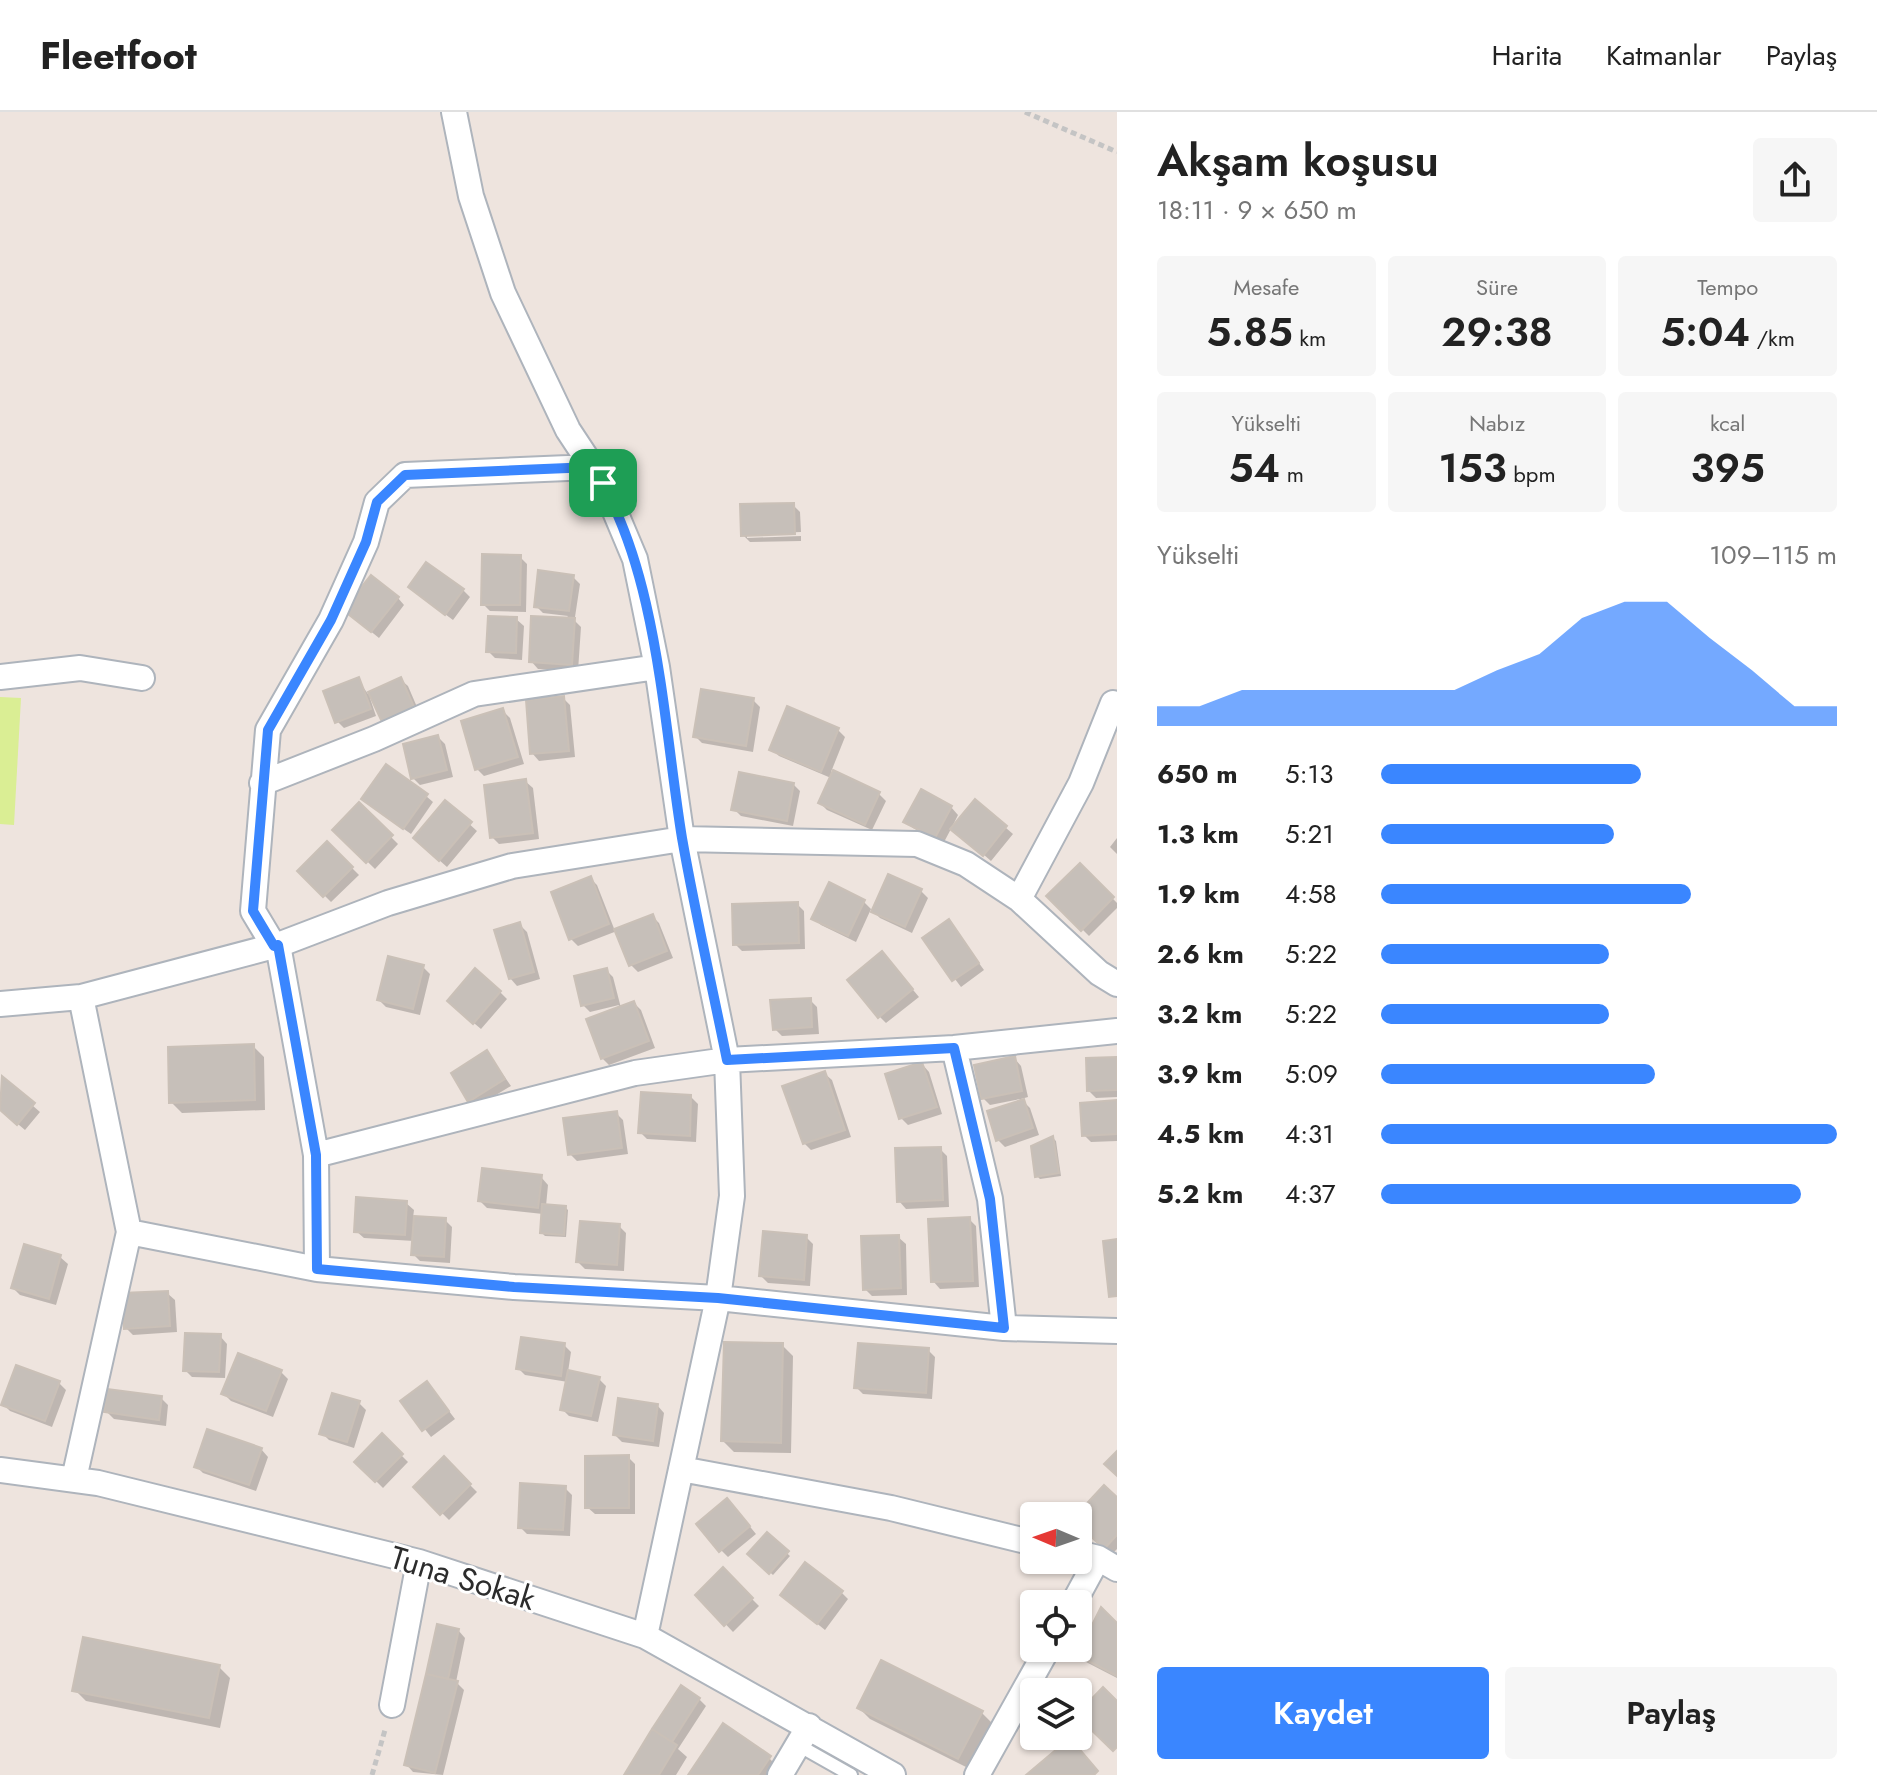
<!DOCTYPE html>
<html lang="tr">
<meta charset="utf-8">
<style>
:root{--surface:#fff;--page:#f6f6f6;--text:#222;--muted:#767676;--line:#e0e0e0;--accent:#3a86ff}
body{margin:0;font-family:Jost,sans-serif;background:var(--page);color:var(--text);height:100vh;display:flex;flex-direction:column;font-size:30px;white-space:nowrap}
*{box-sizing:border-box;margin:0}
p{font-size:26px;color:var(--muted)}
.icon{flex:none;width:44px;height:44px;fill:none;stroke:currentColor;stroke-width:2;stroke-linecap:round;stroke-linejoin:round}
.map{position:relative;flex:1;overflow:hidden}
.details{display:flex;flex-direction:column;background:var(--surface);width:760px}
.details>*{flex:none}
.needle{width:52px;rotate:272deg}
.fabs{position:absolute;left:1020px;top:1390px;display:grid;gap:16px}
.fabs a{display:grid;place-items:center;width:72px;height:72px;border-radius:8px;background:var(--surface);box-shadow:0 2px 6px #0004;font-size:40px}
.pin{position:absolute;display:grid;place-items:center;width:68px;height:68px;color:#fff;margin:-34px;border-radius:16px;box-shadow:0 4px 12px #0006}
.round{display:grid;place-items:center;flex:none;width:84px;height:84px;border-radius:8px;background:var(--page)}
.head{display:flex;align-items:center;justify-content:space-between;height:136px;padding:0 40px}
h1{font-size:44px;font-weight:600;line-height:60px}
.metrics{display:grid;grid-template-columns:repeat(3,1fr);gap:12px;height:136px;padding:8px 40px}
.metrics div{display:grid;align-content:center;border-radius:8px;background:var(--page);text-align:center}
.metrics b{font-size:40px;font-weight:600}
.metrics small{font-size:22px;font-weight:400}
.metrics p{font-size:22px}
.chart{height:224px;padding:16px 40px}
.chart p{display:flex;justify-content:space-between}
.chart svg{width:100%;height:144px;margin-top:8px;fill:var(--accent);opacity:.7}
.cta{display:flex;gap:16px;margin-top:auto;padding:16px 40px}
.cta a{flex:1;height:92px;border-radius:8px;background:var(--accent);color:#fff;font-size:32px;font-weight:600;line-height:92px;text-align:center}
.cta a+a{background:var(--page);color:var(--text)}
ul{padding:0 40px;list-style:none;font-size:26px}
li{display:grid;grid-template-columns:128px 96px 1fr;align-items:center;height:60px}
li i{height:20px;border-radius:10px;background:var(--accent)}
header{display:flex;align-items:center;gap:48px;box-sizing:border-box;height:112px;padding:0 40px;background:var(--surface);border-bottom:2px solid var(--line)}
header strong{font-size:38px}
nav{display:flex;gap:44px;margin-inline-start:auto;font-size:28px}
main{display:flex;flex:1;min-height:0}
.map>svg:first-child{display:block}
.pitch{fill:#daee94}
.shadow{fill:#0003}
.building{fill:#c6bfb9;stroke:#cac0b7;stroke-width:2}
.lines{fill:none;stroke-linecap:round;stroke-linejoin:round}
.lane-casing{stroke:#aeb4bc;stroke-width:16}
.street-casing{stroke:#aeb4bc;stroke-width:28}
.path{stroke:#c4c4c4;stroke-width:5;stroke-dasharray:6 4;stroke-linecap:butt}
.lane{stroke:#fff;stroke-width:12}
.street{stroke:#fff;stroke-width:24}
.route-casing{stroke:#fff;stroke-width:16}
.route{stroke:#3a86ff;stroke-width:10}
.labels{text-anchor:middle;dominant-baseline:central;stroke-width:6;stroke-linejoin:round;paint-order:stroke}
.street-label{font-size:32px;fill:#2c2c2c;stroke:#fff}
</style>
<header>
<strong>Fleetfoot</strong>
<nav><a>Harita</a><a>Katmanlar</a><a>Paylaş</a></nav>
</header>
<main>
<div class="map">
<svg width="1117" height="1663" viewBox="0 0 1117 1663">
<rect width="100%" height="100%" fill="#eee4de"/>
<!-- pitch -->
<path class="pitch" d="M 0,585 L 21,586 L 14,713 L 0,712 Z"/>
<!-- shadow -->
<path class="shadow" d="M 793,393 L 800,400 L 801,420 L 747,422 L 747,426 L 801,424 L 801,429 L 750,430 L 743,423 Z
M 520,445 L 527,452 L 526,500 L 490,499 L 483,492 Z
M 573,465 L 580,472 L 575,505 L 571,505 L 581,515 L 578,559 L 538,557 L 531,549 L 568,504 L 543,501 L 536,494 Z
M 463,478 L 470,485 L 453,508 L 418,482 Z
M 398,486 L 404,493 L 379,526 L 353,505 Z
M 516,507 L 524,514 L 522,548 L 495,546 L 488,539 Z
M 400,567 L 408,574 L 420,602 L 391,616 L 384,609 L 373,585 L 370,586 L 376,604 L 344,616 L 337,609 L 358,568 L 368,582 Z
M 563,586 L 570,593 L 575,645 L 539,649 L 532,641 Z
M 753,588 L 760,595 L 753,640 L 702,631 L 695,624 Z
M 503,599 L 510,606 L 524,652 L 484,664 L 477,657 Z
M 838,618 L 845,625 L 831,660 L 879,682 L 886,689 L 872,718 L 827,698 L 820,691 L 831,666 L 779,644 L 772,637 Z
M 438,625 L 445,632 L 453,665 L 420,673 L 413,666 Z
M 525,669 L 533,676 L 539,727 L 499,732 L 492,725 Z
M 793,672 L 800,679 L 793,714 L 741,704 L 734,697 Z
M 922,680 L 951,695 L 958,703 L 952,715 L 976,690 L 1013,722 L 991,749 L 952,715 L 943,732 L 913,716 L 906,709 Z
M 426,684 L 433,690 L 411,722 L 371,694 Z
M 445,690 L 477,719 L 447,755 L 422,733 Z
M 359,693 L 398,732 L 375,757 L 335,718 Z
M 1117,726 L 1117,742 L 1110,735 Z
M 327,731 L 359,763 L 331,790 L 300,759 Z
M 1080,753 L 1117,791 L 1117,796 L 1089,824 L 1049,784 Z
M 590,766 L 597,773 L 615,819 L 652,804 L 659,811 L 673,846 L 638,860 L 631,853 L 617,819 L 578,834 L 571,827 Z
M 921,779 L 928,786 L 912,821 L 880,806 L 871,797 L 856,830 L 821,813 L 814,806 L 864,790 L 873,799 Z
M 797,792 L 804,799 L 805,837 L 742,839 L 735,832 Z
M 949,810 L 984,858 L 961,875 L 924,826 Z
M 520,813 L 527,820 L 540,867 L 517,874 L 510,866 Z
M 889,849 L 919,885 L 886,911 L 879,904 Z
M 423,855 L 430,862 L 420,903 L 386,895 L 379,888 Z
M 606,858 L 613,865 L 621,896 L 634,891 L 641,898 L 655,936 L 609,953 L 602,946 L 619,893 L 590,900 L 583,893 Z
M 500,880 L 507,887 L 481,917 L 456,896 Z
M 810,888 L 817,895 L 819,922 L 782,924 L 775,917 Z
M 253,934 L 264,945 L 265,998 L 182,1001 L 171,990 Z
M 487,940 L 511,974 L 476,995 L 469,988 Z
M 1014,946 L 1021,954 L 1028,985 L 1021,987 L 1030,996 L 1039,1023 L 1005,1035 L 998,1028 L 1020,987 L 990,993 L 983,986 Z
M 1117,947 L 1117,985 L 1096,986 L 1089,979 Z
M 922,952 L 929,960 L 942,1002 L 908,1013 L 901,1006 Z
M 824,961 L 832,968 L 851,1025 L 811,1038 L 804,1031 Z
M 2,967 L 40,1000 L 25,1018 L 0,997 Z
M 691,985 L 698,992 L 696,1030 L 647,1027 L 640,1020 Z
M 1117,990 L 1117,1029 L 1091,1030 L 1084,1023 Z
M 616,1001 L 623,1008 L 628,1042 L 577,1049 L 570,1042 Z
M 1053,1026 L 1056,1029 L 1061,1064 L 1040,1067 L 1037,1064 Z
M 940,1037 L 947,1044 L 949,1095 L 906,1097 L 899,1089 Z
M 541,1065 L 548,1073 L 546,1094 L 565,1095 L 568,1098 L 566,1125 L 545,1124 L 542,1121 L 543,1102 L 487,1096 L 480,1089 Z
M 406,1091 L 414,1098 L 413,1106 L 445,1108 L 452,1115 L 450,1151 L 420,1149 L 413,1142 L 414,1129 L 364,1126 L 356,1119 Z
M 969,1107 L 976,1114 L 979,1175 L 940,1177 L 933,1169 Z
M 619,1114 L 626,1121 L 624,1159 L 585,1157 L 578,1150 Z
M 806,1125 L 813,1132 L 810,1174 L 768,1171 L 761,1164 Z
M 898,1125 L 906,1132 L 907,1183 L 872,1184 L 865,1177 Z
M 60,1145 L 68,1152 L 56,1193 L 20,1183 L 13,1176 Z
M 167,1181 L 175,1188 L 177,1220 L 133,1223 L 126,1216 Z
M 220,1224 L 227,1232 L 225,1266 L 192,1265 L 185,1258 Z
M 564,1233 L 571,1240 L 568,1260 L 599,1267 L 606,1274 L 598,1310 L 569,1304 L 562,1297 L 568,1270 L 525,1263 L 518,1256 Z
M 782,1233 L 793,1244 L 791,1341 L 734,1340 L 723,1329 Z
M 928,1238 L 935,1245 L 932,1287 L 863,1282 L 856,1275 Z
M 281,1260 L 288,1267 L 273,1305 L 231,1289 L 224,1282 Z
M 59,1271 L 66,1278 L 52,1315 L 10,1299 L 3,1292 Z
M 433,1278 L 455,1307 L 431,1325 L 403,1289 Z
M 161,1286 L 168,1293 L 166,1314 L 114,1307 L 107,1300 Z
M 359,1291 L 366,1298 L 354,1336 L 329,1328 L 322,1321 Z
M 657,1293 L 664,1301 L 659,1335 L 622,1330 L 615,1323 Z
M 382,1324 L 408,1350 L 383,1376 L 357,1350 Z
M 261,1337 L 268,1345 L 256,1379 L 203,1361 L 196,1354 Z
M 628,1345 L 635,1352 L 635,1402 L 595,1402 L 587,1395 Z
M 444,1347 L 477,1380 L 449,1408 L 416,1375 Z
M 565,1376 L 572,1383 L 570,1424 L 527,1422 L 520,1415 Z
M 1117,1387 L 1117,1437 L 1112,1442 L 1078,1410 L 1078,1404 Z
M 734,1395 L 756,1422 L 728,1445 L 721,1438 Z
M 767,1423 L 790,1444 L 773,1463 L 750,1442 Z
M 723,1458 L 759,1494 L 733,1520 L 698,1483 Z
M 841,1480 L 848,1487 L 825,1518 L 789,1489 Z
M 1117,1514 L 1117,1566 L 1086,1550 L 1079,1543 Z
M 458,1518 L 465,1526 L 456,1570 L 464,1578 L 443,1663 L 413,1660 L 406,1652 Z
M 219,1555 L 230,1566 L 220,1616 L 86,1589 L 75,1578 Z
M 699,1587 L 706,1594 L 678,1637 L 687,1645 L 676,1663 L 626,1663 Z
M 859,1596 L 982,1601 L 993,1612 L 970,1657 L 870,1607 Z
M 769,1646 L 776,1653 L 769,1663 L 690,1663 Z"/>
<!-- building -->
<path class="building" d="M 794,391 L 795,422 L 741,424 L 740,392 Z
M 482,442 L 521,443 L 520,493 L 481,493 Z
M 426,450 L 464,477 L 445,503 L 408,475 Z
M 538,458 L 574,463 L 569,499 L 534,495 Z
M 371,463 L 399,485 L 371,520 L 343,498 Z
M 488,504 L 517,505 L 516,541 L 486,540 Z
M 531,504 L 575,506 L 572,553 L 529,550 Z
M 359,565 L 371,597 L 335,611 L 323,579 Z
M 401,565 L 414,595 L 382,610 L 368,580 Z
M 701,577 L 754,586 L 746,634 L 693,625 Z
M 564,584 L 569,639 L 530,642 L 526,588 Z
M 787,594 L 839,616 L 821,660 L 769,638 Z
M 503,596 L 518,645 L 475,658 L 461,609 Z
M 438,623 L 447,658 L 411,667 L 403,632 Z
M 386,652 L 428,682 L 403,717 L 361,687 Z
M 833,658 L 880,680 L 865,713 L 818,691 Z
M 739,660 L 794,671 L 787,709 L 731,698 Z
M 526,667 L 533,721 L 490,726 L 484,673 Z
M 921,677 L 952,694 L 935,726 L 903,710 Z
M 975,687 L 1007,714 L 983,744 L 950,717 Z
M 445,688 L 472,710 L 439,749 L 413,726 Z
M 359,690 L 393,723 L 366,751 L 332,718 Z
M 327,729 L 353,755 L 323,785 L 297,759 Z
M 1080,751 L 1114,785 L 1081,819 L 1046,784 Z
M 888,762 L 922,777 L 905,815 L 871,800 Z
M 591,764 L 609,812 L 569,828 L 551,780 Z
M 829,770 L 865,788 L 848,824 L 811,807 Z
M 798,790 L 799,831 L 733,833 L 732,792 Z
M 653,802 L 667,839 L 629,854 L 614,817 Z
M 949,807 L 979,851 L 952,869 L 922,826 Z
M 520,810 L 534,860 L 509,867 L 494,818 Z
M 882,839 L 913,877 L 878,906 L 847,868 Z
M 388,844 L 424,853 L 413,897 L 377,888 Z
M 475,856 L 501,879 L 473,912 L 447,889 Z
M 607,856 L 614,886 L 581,894 L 574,864 Z
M 811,886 L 812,915 L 773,918 L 770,888 Z
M 634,889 L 649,929 L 601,947 L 586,907 Z
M 254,932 L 255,988 L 169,991 L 168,935 Z
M 487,938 L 505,967 L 468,990 L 451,961 Z
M 1015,944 L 1022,979 L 981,987 L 974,953 Z
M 1117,945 L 1117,978 L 1087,979 L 1086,946 Z
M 922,950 L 937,995 L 899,1007 L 885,962 Z
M 825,959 L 845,1018 L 803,1032 L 782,974 Z
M 2,964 L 35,991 L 17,1013 L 0,998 Z
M 641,980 L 691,983 L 690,1024 L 638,1021 Z
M 1024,987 L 1033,1016 L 996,1029 L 987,999 Z
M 1117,988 L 1117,1022 L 1082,1024 L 1080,991 Z
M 617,999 L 622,1036 L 568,1043 L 563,1006 Z
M 1053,1024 L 1059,1061 L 1035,1065 L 1031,1034 Z
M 941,1035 L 943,1088 L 897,1090 L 895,1036 Z
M 482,1056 L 542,1063 L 538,1096 L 478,1089 Z
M 356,1085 L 407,1089 L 405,1123 L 354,1120 Z
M 542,1092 L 566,1094 L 564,1123 L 540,1121 Z
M 414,1104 L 446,1106 L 444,1145 L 411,1143 Z
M 970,1105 L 973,1169 L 931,1170 L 928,1107 Z
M 580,1109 L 620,1112 L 617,1153 L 576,1150 Z
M 763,1119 L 807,1123 L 804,1168 L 759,1164 Z
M 899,1123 L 901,1176 L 863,1178 L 861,1124 Z
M 1117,1127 L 1117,1184 L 1109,1185 L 1103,1129 Z
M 24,1132 L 61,1143 L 49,1187 L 11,1176 Z
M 168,1179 L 170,1214 L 124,1217 L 122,1181 Z
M 185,1221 L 221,1222 L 219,1260 L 183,1259 Z
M 521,1225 L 565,1231 L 561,1264 L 516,1257 Z
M 724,1230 L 783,1231 L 781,1331 L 721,1329 Z
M 858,1231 L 929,1236 L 926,1281 L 854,1276 Z
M 238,1241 L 282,1258 L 266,1299 L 221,1282 Z
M 16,1253 L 60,1269 L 45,1309 L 1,1293 Z
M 568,1258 L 600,1265 L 591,1304 L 560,1298 Z
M 427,1269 L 449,1299 L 422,1319 L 400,1289 Z
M 107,1277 L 162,1284 L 159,1308 L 104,1300 Z
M 332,1281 L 360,1289 L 347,1330 L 319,1322 Z
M 618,1286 L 658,1292 L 653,1329 L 613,1323 Z
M 207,1317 L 262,1336 L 249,1373 L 194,1355 Z
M 382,1321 L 403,1342 L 375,1370 L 354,1350 Z
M 1117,1339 L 1117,1364 L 1104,1352 Z
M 629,1343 L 629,1396 L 585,1396 L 585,1344 Z
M 444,1344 L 471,1372 L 440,1403 L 413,1375 Z
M 520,1371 L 566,1374 L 563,1418 L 518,1416 Z
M 1104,1373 L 1117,1385 L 1117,1423 L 1104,1437 L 1078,1412 L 1078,1404 L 1075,1404 Z
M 727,1386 L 750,1414 L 719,1440 L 696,1412 Z
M 767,1420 L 789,1439 L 769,1462 L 747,1442 Z
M 805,1450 L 843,1479 L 817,1512 L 780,1483 Z
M 723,1455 L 753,1486 L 724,1514 L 695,1483 Z
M 1101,1495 L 1117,1511 L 1117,1564 L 1077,1543 Z
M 437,1512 L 459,1517 L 448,1567 L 426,1562 Z
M 83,1525 L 220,1553 L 209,1606 L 72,1579 Z
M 881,1548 L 983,1599 L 958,1647 L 857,1596 Z
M 426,1562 L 458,1569 L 435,1661 L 404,1653 Z
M 681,1573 L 700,1586 L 672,1630 L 652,1617 Z
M 1103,1575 L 1117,1589 L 1117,1635 L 1113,1639 L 1078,1605 L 1078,1601 Z
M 723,1611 L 771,1644 L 758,1663 L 688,1663 Z
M 652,1617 L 677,1633 L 659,1663 L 624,1663 Z
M 1070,1626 L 1098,1659 L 1094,1663 L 1026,1663 Z"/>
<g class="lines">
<!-- lane casing -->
<g class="lane-casing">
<path id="lane" d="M 798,1633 L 851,1663"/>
</g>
<!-- street casing -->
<g class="street-casing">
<path id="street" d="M 454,0 L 471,84 L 503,181 L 568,318 L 603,371 L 635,447 L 657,555 L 682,727 L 727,948 L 732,1084 L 718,1186 L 645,1524
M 0,565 L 80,556 L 142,566
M 262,671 L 374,627 L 474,582 L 657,555
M 1019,787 L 1081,671 L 1113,591
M 278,833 L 316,1043 L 317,1157
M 274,834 L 253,799 L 268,618 L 331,508 L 366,430 L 377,390 L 405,363 L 592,355
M 0,892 L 81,885 L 278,833 L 388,791 L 512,754 L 682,727 L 917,732 L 966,752 L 1019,787 L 1099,861 L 1117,872
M 954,936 L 990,1087 L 1004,1216
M 316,1043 L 635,961 L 727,948 L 954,936 L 1117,919
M 129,1120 L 317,1157 L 514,1175 L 718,1186 L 1004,1216 L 1117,1219
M 681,1357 L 891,1396 L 1034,1431
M 0,1358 L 98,1371 L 419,1450 L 645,1524 L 893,1663
M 74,1367 L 129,1120 L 81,885
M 1078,1441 L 1098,1446 L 1117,1457
M 1073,1492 L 1098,1446
M 392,1593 L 419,1450
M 780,1663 L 809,1614
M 977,1663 L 1048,1536"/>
</g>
<!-- path -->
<path class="path" d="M 1025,0 L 1117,40
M 372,1663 L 385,1618"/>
<!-- lane -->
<use href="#lane" class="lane"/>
<!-- street -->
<use href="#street" class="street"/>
</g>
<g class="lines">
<!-- route casing -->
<g class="route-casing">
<path id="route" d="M 592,355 C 658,454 663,610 682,726 C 695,800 712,874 727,948 L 954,936 L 990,1087 L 1004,1216 L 718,1186 L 514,1175 L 317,1157 L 316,1043 L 278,833 L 274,834 L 253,799 L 268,618 L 331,508 L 366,430 L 377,390 L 405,363 Z"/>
</g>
<!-- route -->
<use href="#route" class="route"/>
</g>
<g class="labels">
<!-- street labels -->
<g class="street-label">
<text transform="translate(463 1466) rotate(17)">Tuna Sokak</text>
</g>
</g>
</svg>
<div class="fabs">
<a><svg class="needle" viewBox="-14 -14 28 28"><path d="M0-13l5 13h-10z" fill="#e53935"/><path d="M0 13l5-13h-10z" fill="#767676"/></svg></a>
<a><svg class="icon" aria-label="locate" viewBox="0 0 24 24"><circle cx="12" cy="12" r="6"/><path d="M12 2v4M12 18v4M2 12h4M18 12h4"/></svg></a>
<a><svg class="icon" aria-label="layers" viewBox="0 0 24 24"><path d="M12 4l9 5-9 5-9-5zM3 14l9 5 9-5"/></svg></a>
</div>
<div class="pin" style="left:603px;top:371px;background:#1e9e55"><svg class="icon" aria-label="arrive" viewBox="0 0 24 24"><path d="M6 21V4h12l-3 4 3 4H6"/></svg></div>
</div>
<section class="details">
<div class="head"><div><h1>Akşam koşusu</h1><p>18:11 · 9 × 650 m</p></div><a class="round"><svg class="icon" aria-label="share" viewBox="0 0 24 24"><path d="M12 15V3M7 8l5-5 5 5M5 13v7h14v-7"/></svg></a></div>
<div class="metrics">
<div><p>Mesafe</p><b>5.85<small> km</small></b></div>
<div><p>Süre</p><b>29:38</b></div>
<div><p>Tempo</p><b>5:04<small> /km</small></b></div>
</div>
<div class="metrics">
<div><p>Yükselti</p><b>54<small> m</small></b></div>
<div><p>Nabız</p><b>153<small> bpm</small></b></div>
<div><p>kcal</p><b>395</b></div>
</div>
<div class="chart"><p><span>Yükselti</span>109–115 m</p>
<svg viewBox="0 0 160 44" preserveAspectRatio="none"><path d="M0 44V38L10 38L20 33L30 33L40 33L50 33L60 33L70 33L80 27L90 22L100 11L110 6L120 6L130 17L140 27L150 38L160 38V44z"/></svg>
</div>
<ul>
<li><b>650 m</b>5:13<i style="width:57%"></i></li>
<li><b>1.3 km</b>5:21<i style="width:51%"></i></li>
<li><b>1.9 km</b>4:58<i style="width:68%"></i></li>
<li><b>2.6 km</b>5:22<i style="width:50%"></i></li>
<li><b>3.2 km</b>5:22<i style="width:50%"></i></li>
<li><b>3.9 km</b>5:09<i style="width:60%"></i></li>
<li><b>4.5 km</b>4:31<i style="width:100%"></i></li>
<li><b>5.2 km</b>4:37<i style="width:92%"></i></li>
</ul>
<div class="cta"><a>Kaydet</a><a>Paylaş</a></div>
</section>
</main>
